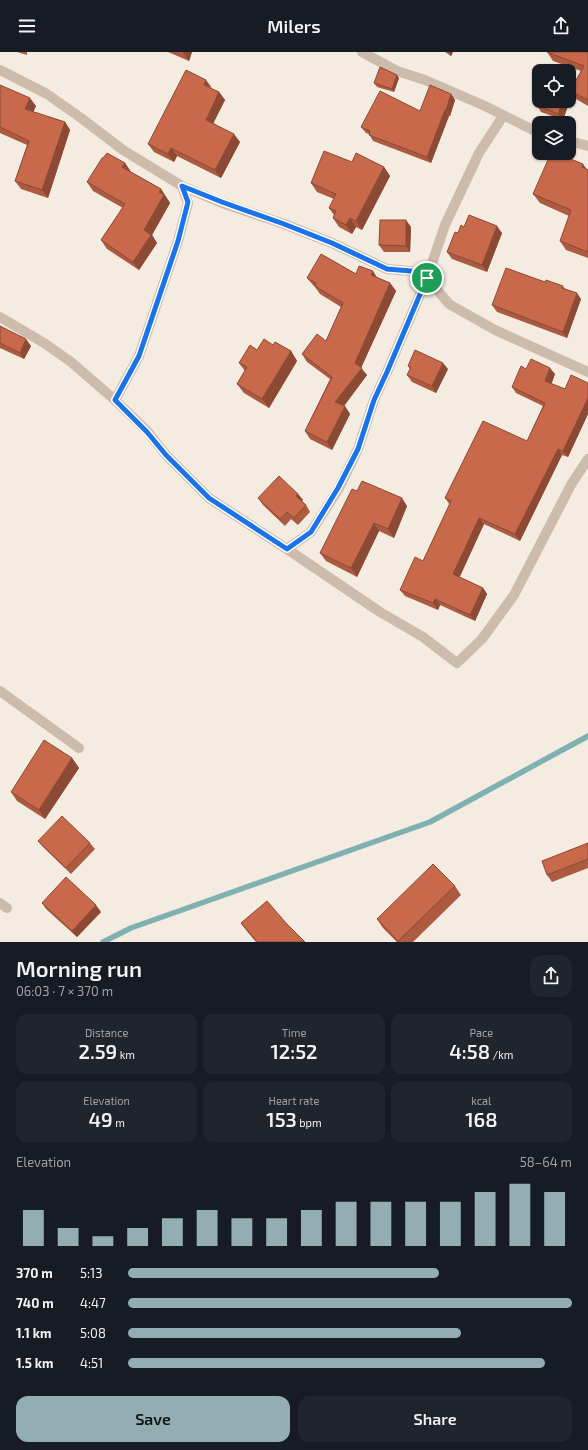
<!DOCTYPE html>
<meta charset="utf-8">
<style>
:root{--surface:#171b24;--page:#20242c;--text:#f1f3f6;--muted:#9ea1a6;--accent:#92aeb2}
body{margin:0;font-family:"Exo 2",sans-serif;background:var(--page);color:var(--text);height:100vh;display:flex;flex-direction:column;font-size:15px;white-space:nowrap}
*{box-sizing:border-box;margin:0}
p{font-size:13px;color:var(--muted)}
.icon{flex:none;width:22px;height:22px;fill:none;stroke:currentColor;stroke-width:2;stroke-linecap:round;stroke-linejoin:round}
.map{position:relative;height:890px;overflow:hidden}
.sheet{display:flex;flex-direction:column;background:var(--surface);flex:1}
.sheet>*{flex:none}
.controls{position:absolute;left:532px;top:12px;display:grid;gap:8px}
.controls a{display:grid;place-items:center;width:44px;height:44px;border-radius:8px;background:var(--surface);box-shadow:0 1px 3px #0004;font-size:20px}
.pin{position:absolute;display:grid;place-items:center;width:34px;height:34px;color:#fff;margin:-17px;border:2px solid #fff;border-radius:50%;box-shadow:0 1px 4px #0007}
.round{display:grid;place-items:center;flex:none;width:42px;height:42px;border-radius:12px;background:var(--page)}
.headline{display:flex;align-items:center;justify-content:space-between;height:68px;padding:0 16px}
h1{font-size:22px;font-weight:600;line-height:30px}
.metrics{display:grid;grid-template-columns:repeat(3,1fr);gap:6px;height:68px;padding:4px 16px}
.metrics div{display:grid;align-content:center;border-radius:10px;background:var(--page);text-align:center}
.metrics b{font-size:20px;font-weight:600}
.metrics small{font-size:11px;font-weight:400}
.metrics p{font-size:11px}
.chart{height:112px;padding:8px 16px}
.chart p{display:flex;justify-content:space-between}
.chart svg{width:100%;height:72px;margin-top:4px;stroke:var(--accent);stroke-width:6}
.cta{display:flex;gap:8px;margin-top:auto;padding:8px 16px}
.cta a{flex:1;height:46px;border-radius:12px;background:var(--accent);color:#111;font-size:16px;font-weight:600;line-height:46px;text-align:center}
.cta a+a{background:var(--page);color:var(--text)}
ul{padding:0 16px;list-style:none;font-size:13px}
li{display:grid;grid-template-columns:64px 48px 1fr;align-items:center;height:30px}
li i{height:10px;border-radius:5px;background:var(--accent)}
header{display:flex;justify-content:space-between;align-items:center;height:52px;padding:0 16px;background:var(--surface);font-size:18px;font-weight:600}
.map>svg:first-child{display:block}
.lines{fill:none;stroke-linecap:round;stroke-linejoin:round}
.stream{stroke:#7fb0b2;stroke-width:5.5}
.minor{stroke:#cdbbac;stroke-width:10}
.wall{fill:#ac5a40}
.shaded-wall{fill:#8c4a34}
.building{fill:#c8694b;stroke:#8c4a34}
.route-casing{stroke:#fff;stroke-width:8}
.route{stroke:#1a73e8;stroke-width:5}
</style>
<header><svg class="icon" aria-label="menu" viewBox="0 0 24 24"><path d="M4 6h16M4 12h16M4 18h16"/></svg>Milers<svg class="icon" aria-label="share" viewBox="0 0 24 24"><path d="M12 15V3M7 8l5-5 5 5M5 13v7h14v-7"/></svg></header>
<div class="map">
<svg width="588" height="890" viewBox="0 0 588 890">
<rect width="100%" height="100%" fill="#f4ebe1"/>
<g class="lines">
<!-- stream -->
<path class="stream" d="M 103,890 L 131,876 L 430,770 L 588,684"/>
<!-- minor -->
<path class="minor" d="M 362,0 L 397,19 L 425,28 L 485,54 L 539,81
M 0,18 L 47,42 L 81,66 L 123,98 L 182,134 L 188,151 L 178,189 L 139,304 L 115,348
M 569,89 L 588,94
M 182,134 L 222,151 L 284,172 L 332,191 L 387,217 L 411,219 L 427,226 L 449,252 L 495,278 L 588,320
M 0,265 L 44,291 L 71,310 L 115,348 L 147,379 L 166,403 L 209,446 L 287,497 L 311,480 L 339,436 L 358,397 L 374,348 L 387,320 L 427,226 L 445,173 L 479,101 L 503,64
M 287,497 L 380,560 L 423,585 L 457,611 L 482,587 L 514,543 L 572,431 L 588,407
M 0,639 L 79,696
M 0,851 L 7,856"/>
</g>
<!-- wall -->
<path class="wall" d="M 17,0 L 27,0 L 27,3 Z
M 168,0 L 192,0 L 189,9 Z
M 445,0 L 453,0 L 451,4 Z
M 547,0 L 588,0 L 588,54 L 576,47 L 570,39 L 581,19 L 553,9 Z
M 399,26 L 394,40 L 377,35 L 374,31 Z
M 0,33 L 36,54 L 33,60 L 65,70 L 70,78 L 48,146 L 21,137 L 15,129 L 27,93 L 0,81 Z
M 212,37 L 219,40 L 225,48 L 213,71 L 240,90 L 221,126 L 177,104 L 174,110 L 154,100 L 148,92 Z
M 451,42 L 455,48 L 450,64 L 449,64 L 431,111 L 373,89 L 369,82 L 366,81 L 361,75 L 420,59 Z
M 539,49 L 568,49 L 569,51 L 563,68 L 541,60 L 537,53 Z
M 103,106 L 125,111 L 131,120 L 161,137 L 170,151 L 152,183 L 157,191 L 139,218 L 107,197 L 101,188 L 123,156 L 93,139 L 87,130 Z
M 352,110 L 384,115 L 390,124 L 362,178 L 356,175 L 352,182 L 339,175 L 333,166 L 334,163 L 329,156 L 334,147 L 317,140 L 311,131 Z
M 587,117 L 588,118 L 588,206 L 566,198 L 560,189 L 569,164 L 540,151 L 533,142 Z
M 411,175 L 410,200 L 384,200 L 379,193 Z
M 464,175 L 502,181 L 487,220 L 452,207 L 447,200 L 458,181 Z
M 356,222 L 376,225 L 390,231 L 396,239 L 361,316 L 367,323 L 344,354 L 350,362 L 332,398 L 310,387 L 305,379 L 330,327 L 307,310 L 302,302 L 326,289 L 341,255 L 320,242 L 315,235 L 313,233 L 307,226 Z
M 545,230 L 563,234 L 565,237 L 581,247 L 567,286 L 497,260 L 492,253 Z
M 0,274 L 31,294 L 24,307 L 0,296 Z
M 273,293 L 291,299 L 297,309 L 269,356 L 244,341 L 237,332 L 245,319 L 239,311 L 257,298 Z
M 408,314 L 448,317 L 436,341 L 412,330 L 407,323 L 410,317 Z
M 526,317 L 555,322 L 551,332 L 565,337 L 588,331 L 588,362 L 568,405 L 562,403 L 520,489 L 484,472 L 459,525 L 483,536 L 487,542 L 475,569 L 440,553 L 438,558 L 405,544 L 400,538 L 423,509 L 450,453 L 445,446 L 527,389 L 543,354 L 516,341 L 512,335 Z
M 357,439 L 407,454 L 394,486 L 379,479 L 357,525 L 326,509 L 320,501 Z
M 298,442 L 303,448 L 301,450 L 306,453 L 310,460 L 298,473 L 291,467 L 285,474 L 263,453 L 258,446 Z
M 72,706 L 79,716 L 45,767 L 17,749 L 11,740 Z
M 38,789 L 90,791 L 95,797 L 71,822 L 43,795 Z
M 588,791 L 588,816 L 552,830 L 547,823 Z
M 455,834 L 461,843 L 413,890 L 397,890 L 383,876 L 377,867 Z
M 42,851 L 101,860 L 77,885 L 46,857 Z
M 241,871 L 286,871 L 305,890 L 256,890 L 246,878 Z"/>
<!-- shaded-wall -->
<path class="shaded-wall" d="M 183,0 L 192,0 L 189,9 Z
M 448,0 L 453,0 L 451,4 Z
M 397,23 L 399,26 L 394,40 L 392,37 Z
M 206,28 L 212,36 L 204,33 Z
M 219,40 L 225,48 L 211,76 L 206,68 Z
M 451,42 L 455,48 L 450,64 L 446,58 Z
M 30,46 L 36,54 L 31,65 L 25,57 Z
M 563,49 L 568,49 L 569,51 L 563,68 L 558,62 Z
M 445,58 L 449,64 L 431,111 L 427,105 Z
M 65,70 L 70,78 L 48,146 L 42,138 Z
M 234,82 L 240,90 L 221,126 L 215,118 Z
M 171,96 L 177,104 L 174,110 L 168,102 Z
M 125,111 L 131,120 L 122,115 Z
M 583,112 L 588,119 L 582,115 Z
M 384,115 L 390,124 L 362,178 L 356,169 Z
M 161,137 L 170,151 L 152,183 L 157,191 L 139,218 L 133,210 L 144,178 Z
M 350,166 L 356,175 L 352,182 L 346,173 Z
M 406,168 L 411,175 L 410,200 L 406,194 Z
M 497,174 L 502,181 L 487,220 L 482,213 Z
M 373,219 L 378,227 L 371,223 Z
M 390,231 L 396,239 L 361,316 L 367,323 L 341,358 L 335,350 L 355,311 Z
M 577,241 L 581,247 L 567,286 L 563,280 Z
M 26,287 L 31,294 L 24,307 L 20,301 Z
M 291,299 L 297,309 L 269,356 L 262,347 Z
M 443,311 L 448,317 L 436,341 L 432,334 Z
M 550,316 L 555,322 L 550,336 L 545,329 Z
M 588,346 L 588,362 L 568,405 L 563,399 Z
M 345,354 L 350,362 L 332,398 L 327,390 Z
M 558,397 L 562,403 L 520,489 L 515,482 Z
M 298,442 L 303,448 L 300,451 L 296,444 Z
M 402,446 L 407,454 L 394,486 L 388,477 Z
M 479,466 L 484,472 L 458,529 L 453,522 Z
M 374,471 L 379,479 L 357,525 L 351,516 Z
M 483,536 L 487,542 L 475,569 L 470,563 Z
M 435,547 L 440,553 L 438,558 L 433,551 Z
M 72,706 L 79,716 L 45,767 L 39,758 Z
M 96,853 L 101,860 L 77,885 L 72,879 Z"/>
<!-- building -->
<path class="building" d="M 547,0 L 588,0 L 588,48 L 570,39 L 584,14 Z
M 380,15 L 397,23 L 392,37 L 374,31 Z
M 186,18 L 206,28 L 204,33 L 219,40 L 206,68 L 234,82 L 215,118 L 171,96 L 168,102 L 148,92 Z
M 0,33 L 30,46 L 25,57 L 65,70 L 42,138 L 15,129 L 29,89 L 0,75 Z
M 430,33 L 451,42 L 446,58 L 445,58 L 427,105 L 369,83 L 370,79 L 361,75 L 380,39 L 420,59 Z
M 539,47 L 539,49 L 563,49 L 558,62 L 537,53 Z
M 324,99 L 352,110 L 356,101 L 384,115 L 356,169 L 350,166 L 346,173 L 333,166 L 336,159 L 329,156 L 336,142 L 311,131 Z
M 107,101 L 125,111 L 122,115 L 161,137 L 159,140 L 164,143 L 144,178 L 151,183 L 133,210 L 101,188 L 125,152 L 87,130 L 102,106 L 103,106 Z
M 551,101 L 556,101 L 583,112 L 582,115 L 588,118 L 588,200 L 560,189 L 571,158 L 533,142 Z
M 469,163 L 497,174 L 482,213 L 447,200 L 455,180 L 458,181 L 461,173 L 464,175 Z
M 380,168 L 406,168 L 406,194 L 379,193 Z
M 321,202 L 356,222 L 359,214 L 373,219 L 371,223 L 390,231 L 355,311 L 362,316 L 335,350 L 345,354 L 327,390 L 305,379 L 332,325 L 302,302 L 317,282 L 326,289 L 343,251 L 315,234 L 316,231 L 307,226 Z
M 506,216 L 545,230 L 546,228 L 563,234 L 562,236 L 577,241 L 563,280 L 492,253 Z
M 0,274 L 26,287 L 20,301 L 0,291 Z
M 264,287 L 273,293 L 275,290 L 291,299 L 262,347 L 237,332 L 247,315 L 239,311 L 250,293 L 257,298 Z
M 415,298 L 443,311 L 432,334 L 407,323 L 411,315 L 408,314 Z
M 531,307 L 550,316 L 545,329 L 565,337 L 571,323 L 588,331 L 588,346 L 563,399 L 558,397 L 515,482 L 479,466 L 453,522 L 483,536 L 470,563 L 435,547 L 433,551 L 400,538 L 415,505 L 423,509 L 451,449 L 445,446 L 483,369 L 527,389 L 545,351 L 512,335 L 521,314 L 526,317 Z
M 279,424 L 298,442 L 296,444 L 306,453 L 294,466 L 287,460 L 280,467 L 258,446 Z
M 362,429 L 402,446 L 388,477 L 374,471 L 351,516 L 320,501 L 352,437 L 357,439 Z
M 44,688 L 72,706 L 39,758 L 11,740 Z
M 62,764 L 90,791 L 66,816 L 38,789 Z
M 588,791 L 588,807 L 547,823 L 542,809 Z
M 433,812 L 455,834 L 398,889 L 377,867 Z
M 66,825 L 96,853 L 72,879 L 42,851 Z
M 267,849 L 286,871 L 305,890 L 257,890 L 241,871 Z"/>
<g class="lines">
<!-- route casing -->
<g class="route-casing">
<path id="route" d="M 182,134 L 222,150 L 284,172 L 332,191 L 387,217 L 411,219 L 427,226 L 387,320 L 374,348 L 358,397 L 338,436 L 311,480 L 287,497 L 209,446 L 166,403 L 147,380 L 115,348 L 139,304 L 178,189 L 188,150 Z"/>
</g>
<!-- route -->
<use href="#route" class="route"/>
</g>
</svg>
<div class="controls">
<a><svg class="icon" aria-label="locate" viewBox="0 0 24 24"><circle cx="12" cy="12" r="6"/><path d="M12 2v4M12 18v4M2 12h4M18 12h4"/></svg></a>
<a><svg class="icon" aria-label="layers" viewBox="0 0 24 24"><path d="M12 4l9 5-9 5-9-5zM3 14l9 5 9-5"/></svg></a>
</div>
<div class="pin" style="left:427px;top:226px;background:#1e9e55"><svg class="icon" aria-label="arrive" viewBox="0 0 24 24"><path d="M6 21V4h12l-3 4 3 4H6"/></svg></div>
</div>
<section class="sheet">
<div class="headline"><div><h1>Morning run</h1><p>06:03 · 7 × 370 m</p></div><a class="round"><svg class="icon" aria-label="share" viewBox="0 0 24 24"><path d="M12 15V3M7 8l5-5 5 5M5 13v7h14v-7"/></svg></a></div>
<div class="metrics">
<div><p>Distance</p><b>2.59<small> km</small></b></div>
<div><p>Time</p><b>12:52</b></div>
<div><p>Pace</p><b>4:58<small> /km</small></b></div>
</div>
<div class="metrics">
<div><p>Elevation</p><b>49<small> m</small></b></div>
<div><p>Heart rate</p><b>153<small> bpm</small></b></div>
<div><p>kcal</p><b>168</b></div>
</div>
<div class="chart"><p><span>Elevation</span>58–64 m</p>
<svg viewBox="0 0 160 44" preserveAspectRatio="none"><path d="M5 44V22M15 44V33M25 44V38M35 44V33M45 44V27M55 44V22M65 44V27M75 44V27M85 44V22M95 44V17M105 44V17M115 44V17M125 44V17M135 44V11M145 44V6M155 44V11"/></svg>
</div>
<ul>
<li><b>370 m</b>5:13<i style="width:70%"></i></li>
<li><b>740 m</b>4:47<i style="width:100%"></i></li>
<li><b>1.1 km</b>5:08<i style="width:75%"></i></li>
<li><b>1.5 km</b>4:51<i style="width:94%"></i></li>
</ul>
<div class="cta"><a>Save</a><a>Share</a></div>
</section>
